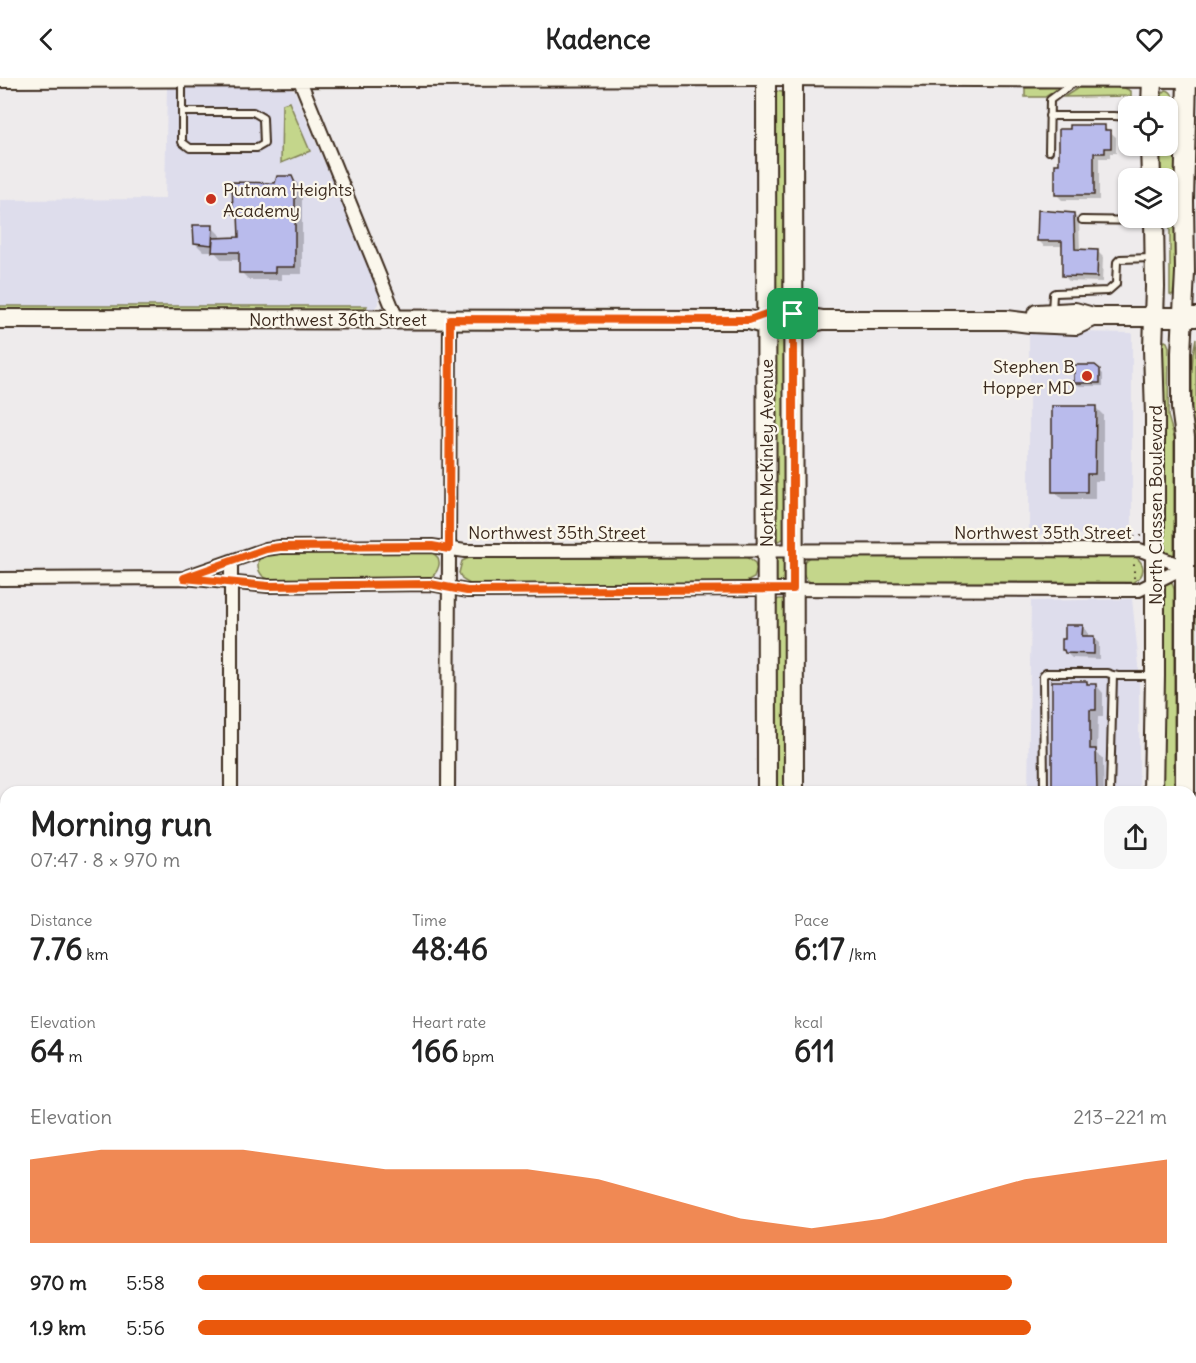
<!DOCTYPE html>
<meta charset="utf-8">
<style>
:root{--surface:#fff;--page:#f6f6f6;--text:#222;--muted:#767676;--accent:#ea580c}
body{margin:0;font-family:Delius,sans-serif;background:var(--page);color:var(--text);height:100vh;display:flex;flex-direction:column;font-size:22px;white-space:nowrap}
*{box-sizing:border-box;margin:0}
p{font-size:20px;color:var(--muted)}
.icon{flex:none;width:33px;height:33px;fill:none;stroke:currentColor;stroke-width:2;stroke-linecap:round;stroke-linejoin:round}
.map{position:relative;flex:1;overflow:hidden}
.drawer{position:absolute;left:0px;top:708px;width:1197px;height:578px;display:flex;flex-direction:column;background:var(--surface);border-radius:18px 18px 0 0;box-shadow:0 2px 4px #0004}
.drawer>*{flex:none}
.tools{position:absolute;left:1118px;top:18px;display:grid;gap:12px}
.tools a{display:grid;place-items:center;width:60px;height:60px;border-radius:12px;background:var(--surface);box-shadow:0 2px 4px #0004;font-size:30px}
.pin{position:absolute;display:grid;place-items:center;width:51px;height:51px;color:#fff;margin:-26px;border-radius:12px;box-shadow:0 3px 9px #0006}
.round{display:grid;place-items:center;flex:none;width:63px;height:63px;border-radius:18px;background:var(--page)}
.overview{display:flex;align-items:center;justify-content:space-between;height:102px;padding:0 30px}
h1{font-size:33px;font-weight:700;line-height:45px}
.stats{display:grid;grid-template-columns:repeat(3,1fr);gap:9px;height:102px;padding:6px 30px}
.stats div{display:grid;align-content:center}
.stats b{font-size:30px;font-weight:700}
.stats small{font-size:16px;font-weight:400}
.stats p{font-size:16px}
.chart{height:168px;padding:12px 30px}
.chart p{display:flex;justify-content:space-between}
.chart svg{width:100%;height:108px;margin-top:6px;fill:var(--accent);opacity:.7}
ul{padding:0 30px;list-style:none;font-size:20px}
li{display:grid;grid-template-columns:96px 72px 1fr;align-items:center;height:45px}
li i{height:15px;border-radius:8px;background:var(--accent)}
header{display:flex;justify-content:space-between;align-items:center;height:78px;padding:0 30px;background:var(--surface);font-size:27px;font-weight:700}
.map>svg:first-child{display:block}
.built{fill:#deddec}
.green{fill:#c4d68b;stroke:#808054;stroke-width:1.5}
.shadow{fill:#0003}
.building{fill:#b9bbec;stroke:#3b2a1e;stroke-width:1.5}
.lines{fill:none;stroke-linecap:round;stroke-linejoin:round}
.lane-casing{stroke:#3b2a1e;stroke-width:10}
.street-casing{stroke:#3b2a1e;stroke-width:16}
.secondary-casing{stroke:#3b2a1e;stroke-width:22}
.path{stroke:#3b2a1e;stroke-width:2;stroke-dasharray:1.5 4.5;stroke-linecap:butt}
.lane{stroke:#fbf7ec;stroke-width:6}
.street{stroke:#fbf7ec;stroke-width:12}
.secondary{stroke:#fbf7ec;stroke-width:18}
.route-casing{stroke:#fff;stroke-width:12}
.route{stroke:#ea580c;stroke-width:8}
.poi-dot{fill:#c8321e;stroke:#fbf7ec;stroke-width:2}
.labels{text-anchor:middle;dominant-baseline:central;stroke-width:4.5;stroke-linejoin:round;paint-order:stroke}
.poi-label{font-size:18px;fill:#3b2a1e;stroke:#fbf7ec;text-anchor:start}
.street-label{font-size:18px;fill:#3b2a1e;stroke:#fbf7ec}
</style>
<header><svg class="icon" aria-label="back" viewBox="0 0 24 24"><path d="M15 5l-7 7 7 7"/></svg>Kadence<svg class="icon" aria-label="heart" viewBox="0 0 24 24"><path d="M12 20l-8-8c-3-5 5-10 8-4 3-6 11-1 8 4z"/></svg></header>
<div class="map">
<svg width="1196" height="1285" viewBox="0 0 1196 1285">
<rect width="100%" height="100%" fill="#eeebec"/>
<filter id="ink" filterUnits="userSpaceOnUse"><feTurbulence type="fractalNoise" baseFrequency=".0167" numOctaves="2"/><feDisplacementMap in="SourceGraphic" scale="12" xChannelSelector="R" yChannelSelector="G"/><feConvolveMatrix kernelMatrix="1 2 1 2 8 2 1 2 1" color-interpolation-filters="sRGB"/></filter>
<g filter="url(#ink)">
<!-- built -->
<path class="built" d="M 167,9 L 289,10 L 294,12 L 378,213 L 379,217 L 378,226 L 373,232 L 365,234 L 0,234 L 0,122 L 165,121 Z
M 1029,250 L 1076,254 L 1132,255 L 1132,457 L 1029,456 Z
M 1132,521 L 1139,587 L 1139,714 L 1028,714 L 1031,523 Z
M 1024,1280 L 1135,1280 L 1135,1285 L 1024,1285 Z"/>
<!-- green -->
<path class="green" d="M 1060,9 L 1045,19 L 1025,19 L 1025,10 Z
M 1122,9 L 1131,13 L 1131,18 L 1064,19 L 1078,10 Z
M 1166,12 C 1173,13 1174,21 1175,27 L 1176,195 L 1173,216 L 1172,217 L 1170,216 L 1170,152 L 1167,140 L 1167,100 L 1159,100 L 1159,68 L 1167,68 L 1167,28 L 1159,28 L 1162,16 Z
M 776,13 L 782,14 L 785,16 L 785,226 L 780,228 L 774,227 L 773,15 Z
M 289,24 L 310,73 L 281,85 L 282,26 Z
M 0,228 L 367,228 L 365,232 L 0,233 Z
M 778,258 L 784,259 L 787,262 L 786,460 L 778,463 L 774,461 L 775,259 Z
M 1196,260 L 1196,641 L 1194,641 L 1192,638 L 1192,296 L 1193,276 Z
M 1165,263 L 1167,264 L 1169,269 L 1168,338 L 1174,359 L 1174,474 L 1173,479 L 1163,477 L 1161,267 Z
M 421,473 C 423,473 430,474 432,475 C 445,481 438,496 428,501 L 269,501 C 260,499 256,490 259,481 L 266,476 L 270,475 Z
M 813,478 L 1134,478 C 1146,485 1146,498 1133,504 L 812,505 L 806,501 L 802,493 C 802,485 805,480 813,478 Z
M 746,479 L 754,484 L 757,491 L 754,500 L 744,505 L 470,506 L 463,502 L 459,495 L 462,483 L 469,480 Z
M 777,479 L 782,479 L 786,482 L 785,503 L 779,505 L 774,502 L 775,480 Z
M 1171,502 L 1174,511 L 1174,714 L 1162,714 L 1161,509 L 1163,503 Z
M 779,521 L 783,521 L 785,523 L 788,714 L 772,714 L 774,523 Z"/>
<!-- shadow -->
<path class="shadow" d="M 1104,48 L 1116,59 L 1116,75 L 1110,75 L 1110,80 L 1099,80 L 1099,122 L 1062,122 L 1056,116 L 1060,88 Z
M 292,100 L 300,108 L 302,114 L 302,196 L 282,196 L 282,202 L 249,202 L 241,194 L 241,182 L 222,182 L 214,173 L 203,173 L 195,165 L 212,149 L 220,157 L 220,161 L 241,161 L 240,141 L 234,135 L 276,106 Z
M 1073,136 L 1079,142 L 1080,173 L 1097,173 L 1103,179 L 1102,204 L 1069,203 L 1064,198 L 1064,168 L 1044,168 L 1039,163 Z
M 1099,292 L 1103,296 L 1103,308 L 1079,308 L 1076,305 Z
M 1095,329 L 1103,337 L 1103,403 L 1095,403 L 1095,421 L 1062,421 L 1054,413 Z
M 1082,549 L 1088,554 L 1088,560 L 1093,560 L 1099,565 L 1099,581 L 1072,580 L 1063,572 L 1066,563 Z
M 1087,604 L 1090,607 L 1096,607 L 1103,615 L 1103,639 L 1098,639 L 1097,675 L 1103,681 L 1104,714 L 1054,714 Z"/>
<!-- building -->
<path class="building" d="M 1070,47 L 1105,47 L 1105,52 L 1111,52 L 1111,70 L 1105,70 L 1105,75 L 1094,75 L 1094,117 L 1055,117 L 1055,86 L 1059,86 L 1059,51 L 1070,51 Z
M 277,98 L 292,98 L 295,105 L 295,189 L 275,189 L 275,195 L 239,195 L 239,174 L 212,174 L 213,160 L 239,159 L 238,136 L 233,136 L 232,104 L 275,105 Z
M 1038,132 L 1074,135 L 1075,171 L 1098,172 L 1097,199 L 1062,198 L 1062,163 L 1037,163 Z
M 193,147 L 213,147 L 212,167 L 194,165 Z
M 1074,287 L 1095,287 L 1100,291 L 1100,305 L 1074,305 Z
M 1052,328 L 1096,328 L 1095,396 L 1087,396 L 1087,414 L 1052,414 Z
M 1065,547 L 1083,547 L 1082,558 L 1094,558 L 1094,576 L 1065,575 L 1064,572 L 1062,572 L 1062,561 L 1065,561 Z
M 1052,603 L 1087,603 L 1087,606 L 1096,606 L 1096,632 L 1090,632 L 1090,671 L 1096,671 L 1097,714 L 1052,714 Z"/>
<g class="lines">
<!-- lane casing -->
<g class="lane-casing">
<path id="lane" d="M 182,34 L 253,34 L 263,40 L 264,66 L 257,70 L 190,70 L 182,64 L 182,3
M 1049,38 L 1114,38 L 1128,39
M 1049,73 L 1050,22 L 1073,5
M 1082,142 L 1151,143
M 1052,234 L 1053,216 L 1055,215 L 1108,213 L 1116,206 L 1117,184 L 1120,181 L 1152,180
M 1044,714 L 1043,598 L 1046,595 L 1107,595 L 1113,597
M 1110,714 L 1113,597 L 1118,598 L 1154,598
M 1191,777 L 1196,776
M 1191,833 L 1196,833
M 1191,908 L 1196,908
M 1191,1236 L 1196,1236
M 880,1280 L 880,1285"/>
</g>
<!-- street casing -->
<g class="street-casing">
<path id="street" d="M 299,0 L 397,241
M 0,3 L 766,1 L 1196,3
M 188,498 L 266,471 L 280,469 L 432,468 L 465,473 L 1140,472 L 1185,489
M 0,501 L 184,500 L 268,508 L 430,506 L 467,513 L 755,511 L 1139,512 L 1185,489
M 231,714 L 231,483
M 448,714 L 450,241
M 1191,740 L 1196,740
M 0,744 L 6,744
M 1191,960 L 1196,961
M 0,962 L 6,962
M 1191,1202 L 1196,1202
M 0,1204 L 6,1204
M 172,1285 L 172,1280
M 447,1285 L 447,1280"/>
</g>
<!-- secondary casing -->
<g class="secondary-casing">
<path id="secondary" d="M 766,0 L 767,714
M 793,0 L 794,714
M 1151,28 L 1152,0
M 1150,68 L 1151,100
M 1037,236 L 1075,234 L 1093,239 L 1196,239
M 812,240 L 823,242 L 1006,242 L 1030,245 L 1076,247 L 1093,239
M 0,241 L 749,242 C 778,252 794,248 823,242
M 1153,714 L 1155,598 L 1155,338 L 1153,270 L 1155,209 L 1154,140
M 1185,714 L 1185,359 L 1181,330 L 1181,275 L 1185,194 L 1184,123 L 1187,0
M 770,1280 L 770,1285
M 1156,1280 L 1156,1285
M 1186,1280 L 1186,1285"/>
</g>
<!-- path -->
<path class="path" d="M 1134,458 L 1141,458
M 1134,500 L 1134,485"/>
<!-- lane -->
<use href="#lane" class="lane"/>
<!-- street -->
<use href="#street" class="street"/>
<!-- secondary -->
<use href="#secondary" class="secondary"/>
</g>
</g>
<g class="lines" filter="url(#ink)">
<!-- route casing -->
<g class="route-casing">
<path id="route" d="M 766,236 L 793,236 L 793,511 L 467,513 L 430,506 L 268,508 L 184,500 L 266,471 L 280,469 L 432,468 L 449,471 L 450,241 L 749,242 Z"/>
</g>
<!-- route -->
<use href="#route" class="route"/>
</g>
<!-- markers -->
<g class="poi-dot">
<circle cx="211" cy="121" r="6"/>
<circle cx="1087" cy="298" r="6"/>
</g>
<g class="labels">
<!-- poi labels -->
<g class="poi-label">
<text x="223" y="111">Putnam Heights<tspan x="223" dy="21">Academy</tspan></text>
<text x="1075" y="288" text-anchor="end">Stephen B<tspan x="1075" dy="21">Hopper MD</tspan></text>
</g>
<!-- street labels -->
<g class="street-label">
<text x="338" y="241">Northwest 36th Street</text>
<text transform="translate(766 375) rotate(-90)">North McKinley Avenue</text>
<text transform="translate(1155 427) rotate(-90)">North Classen Boulevard</text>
<text x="557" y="454">Northwest 35th Street</text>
<text x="1043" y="454">Northwest 35th Street</text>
</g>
</g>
</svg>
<div class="tools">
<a><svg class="icon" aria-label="locate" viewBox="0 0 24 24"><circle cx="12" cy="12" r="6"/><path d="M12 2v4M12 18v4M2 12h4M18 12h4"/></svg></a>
<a><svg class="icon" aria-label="layers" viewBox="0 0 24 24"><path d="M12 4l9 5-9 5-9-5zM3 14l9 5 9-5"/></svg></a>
</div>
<div class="pin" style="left:793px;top:236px;background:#1e9e55"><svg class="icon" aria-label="arrive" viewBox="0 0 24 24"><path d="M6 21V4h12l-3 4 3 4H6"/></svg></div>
<section class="drawer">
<div class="overview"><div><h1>Morning run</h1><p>07:47 · 8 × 970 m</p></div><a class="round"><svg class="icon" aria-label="share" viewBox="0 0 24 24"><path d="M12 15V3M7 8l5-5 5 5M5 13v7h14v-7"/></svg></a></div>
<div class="stats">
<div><p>Distance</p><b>7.76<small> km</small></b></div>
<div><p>Time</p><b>48:46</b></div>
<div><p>Pace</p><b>6:17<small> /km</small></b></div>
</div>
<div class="stats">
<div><p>Elevation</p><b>64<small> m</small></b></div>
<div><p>Heart rate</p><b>166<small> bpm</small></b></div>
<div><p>kcal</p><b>611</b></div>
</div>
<div class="chart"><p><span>Elevation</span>213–221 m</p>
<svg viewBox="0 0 160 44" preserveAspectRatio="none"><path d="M0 44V10L10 6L20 6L30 6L40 10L50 14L60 14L70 14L80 18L90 26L100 34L110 38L120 34L130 26L140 18L150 14L160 10V44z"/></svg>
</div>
<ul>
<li><b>970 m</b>5:58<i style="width:84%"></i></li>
<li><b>1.9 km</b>5:56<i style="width:86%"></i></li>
</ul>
</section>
</div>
